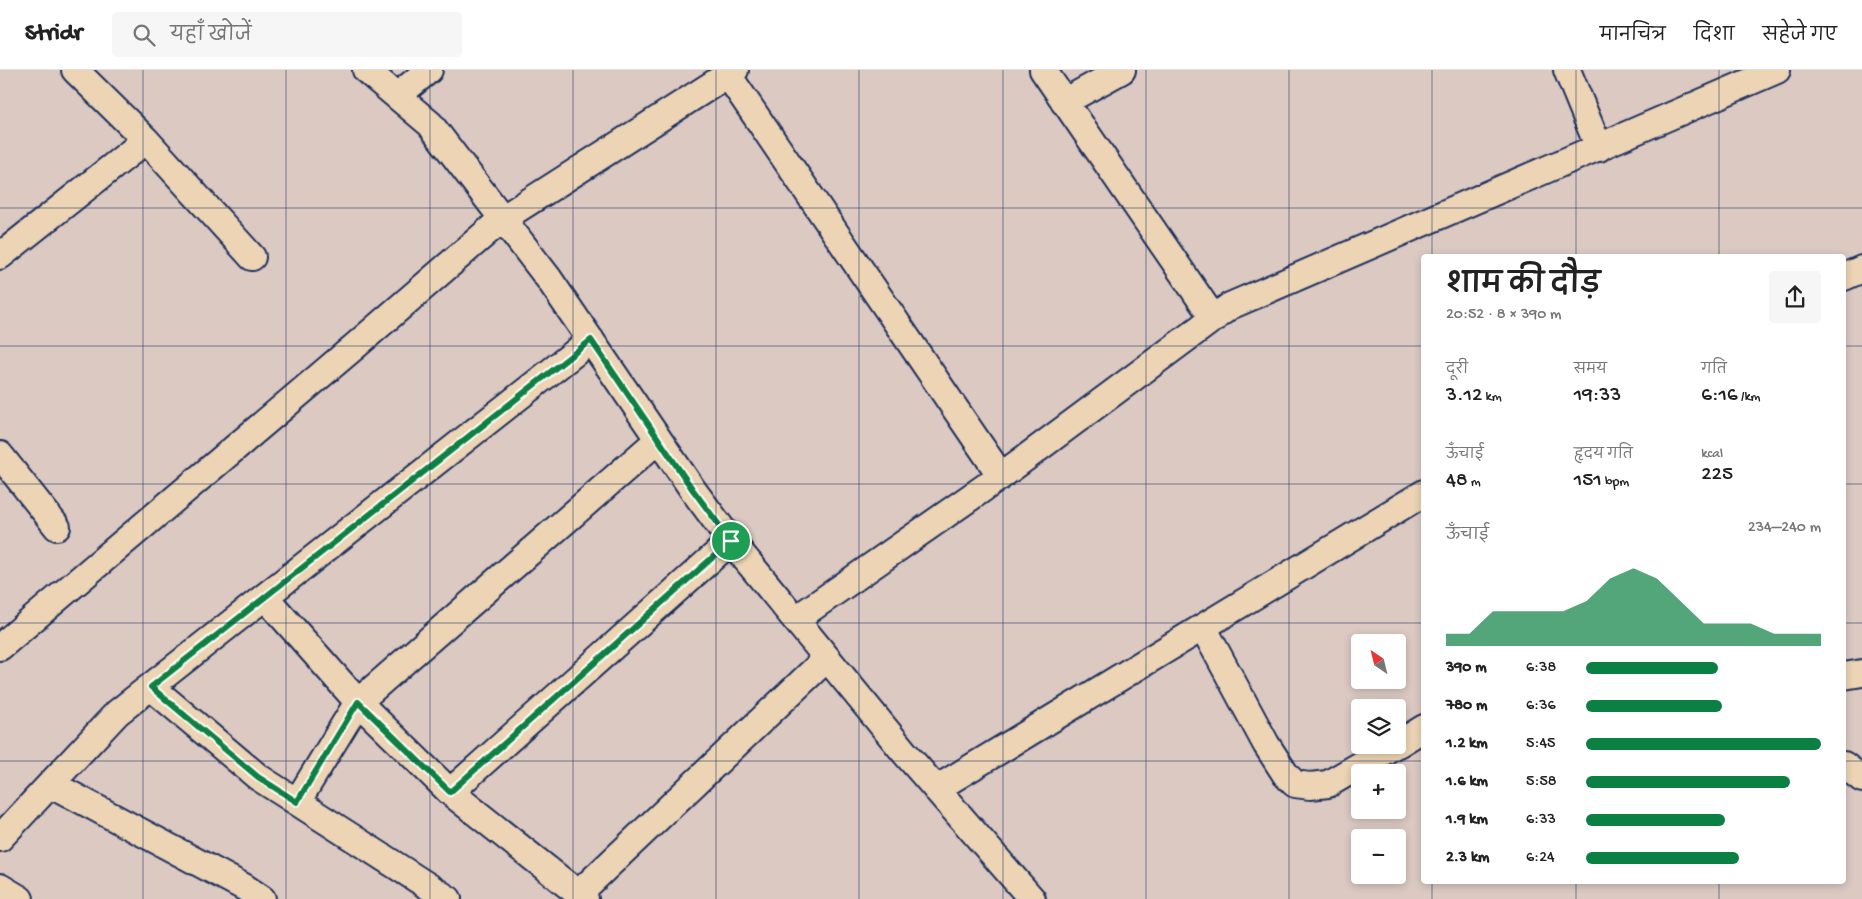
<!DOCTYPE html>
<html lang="hi">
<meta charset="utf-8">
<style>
:root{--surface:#fff;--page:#f6f6f6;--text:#222;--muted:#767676;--line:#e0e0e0;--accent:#0b8043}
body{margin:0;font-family:"Gochi Hand","Playpen Sans Deva",sans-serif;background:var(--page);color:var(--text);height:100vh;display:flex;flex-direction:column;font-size:19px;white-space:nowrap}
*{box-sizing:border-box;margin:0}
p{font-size:16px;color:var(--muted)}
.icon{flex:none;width:28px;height:28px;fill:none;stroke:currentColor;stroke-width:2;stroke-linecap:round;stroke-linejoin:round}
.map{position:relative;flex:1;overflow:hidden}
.panel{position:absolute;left:1421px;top:184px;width:425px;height:630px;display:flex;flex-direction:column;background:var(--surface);border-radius:5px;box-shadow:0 2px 8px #0003}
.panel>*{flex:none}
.needle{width:32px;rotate:325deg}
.buttons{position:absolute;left:1351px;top:564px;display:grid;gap:10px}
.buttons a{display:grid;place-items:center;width:55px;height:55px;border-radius:5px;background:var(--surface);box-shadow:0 2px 8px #0003;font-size:25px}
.pin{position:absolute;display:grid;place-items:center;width:42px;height:42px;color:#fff;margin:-21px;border:2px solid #fff;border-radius:50%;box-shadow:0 1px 5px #0007}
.round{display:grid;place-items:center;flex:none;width:52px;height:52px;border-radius:5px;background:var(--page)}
.summary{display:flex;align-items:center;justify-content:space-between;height:85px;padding:0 25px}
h1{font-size:28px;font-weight:600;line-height:38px}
.stats{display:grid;grid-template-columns:repeat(3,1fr);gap:8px;height:85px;padding:5px 25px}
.stats div{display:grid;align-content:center}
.stats b{font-size:21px;font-weight:600}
.stats small{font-size:14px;font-weight:400}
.stats p{font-size:14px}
.chart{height:140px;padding:10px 25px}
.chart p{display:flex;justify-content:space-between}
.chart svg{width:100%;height:90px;margin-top:5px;fill:var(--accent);opacity:.7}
ul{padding:0 25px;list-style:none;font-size:16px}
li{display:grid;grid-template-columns:80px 60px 1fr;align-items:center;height:38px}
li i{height:12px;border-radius:6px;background:var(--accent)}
header{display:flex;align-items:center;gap:30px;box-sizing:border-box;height:70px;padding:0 25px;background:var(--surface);border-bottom:1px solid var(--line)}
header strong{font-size:24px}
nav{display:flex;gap:28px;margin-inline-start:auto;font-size:18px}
.search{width:350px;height:45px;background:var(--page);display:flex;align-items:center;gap:12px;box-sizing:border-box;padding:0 18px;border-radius:5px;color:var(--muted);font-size:19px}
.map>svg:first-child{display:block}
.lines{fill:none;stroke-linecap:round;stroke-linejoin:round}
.street-casing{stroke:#1b2f5e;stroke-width:30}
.street{stroke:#ecd4b4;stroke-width:26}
.route-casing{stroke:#fff;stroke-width:10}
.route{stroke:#0b8043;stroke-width:6}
.grid{fill:none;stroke:#1b2f5e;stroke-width:1;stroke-opacity:0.55}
</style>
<header>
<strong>Stridr</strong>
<div class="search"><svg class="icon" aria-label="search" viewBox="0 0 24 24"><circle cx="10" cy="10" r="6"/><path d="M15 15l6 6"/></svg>यहाँ खोजें</div>
<nav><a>मानचित्र</a><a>दिशा</a><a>सहेजे गए</a></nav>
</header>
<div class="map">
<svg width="1862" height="829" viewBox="0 0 1862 829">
<rect width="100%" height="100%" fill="#dbc9c2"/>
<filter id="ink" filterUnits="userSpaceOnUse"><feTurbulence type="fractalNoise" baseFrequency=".02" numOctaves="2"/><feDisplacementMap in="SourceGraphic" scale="10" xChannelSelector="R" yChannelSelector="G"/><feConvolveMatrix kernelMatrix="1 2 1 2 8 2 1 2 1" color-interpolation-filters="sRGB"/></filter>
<g filter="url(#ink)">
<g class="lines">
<!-- street casing -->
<g class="street-casing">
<path id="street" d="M 366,0 L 430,54 L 549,209 L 693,420 L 731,471 L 905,683 L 1032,829
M 1043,0 L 1214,249
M 1567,0 L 1599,78
M 728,5 L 1001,406
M 397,26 L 429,0
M 1064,32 L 1122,0
M 146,70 L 252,187
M 0,186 L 146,70 L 75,0
M 1844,207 L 1862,199
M 0,385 L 57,457
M 265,527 L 358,632 L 450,722 L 585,829
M 796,549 L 1001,406 L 1230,236 L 1777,0
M 1203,557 L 1266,674 L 1286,705 L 1295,714 L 1310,716 L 1328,714 L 1395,675
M 0,577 L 354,277 L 502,149 L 735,0
M 1844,606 L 1862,603
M 151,617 L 258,707 L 448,829
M 1398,674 L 1424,658
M 1844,695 L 1862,709
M 51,714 L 244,817 L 262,829
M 936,719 L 1424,423
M 450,722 L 731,471
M 297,732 L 358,632 L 658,370
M 0,768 L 117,643 L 591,270
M 0,817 L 20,829
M 578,824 L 827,588"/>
</g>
<!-- street -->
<use href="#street" class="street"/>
</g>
</g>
<g class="lines" filter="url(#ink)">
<!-- route casing -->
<g class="route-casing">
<path id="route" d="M 591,270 L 693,420 L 731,471 L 450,722 L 358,632 L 297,732 L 258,707 L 151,617 Z"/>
</g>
<!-- route -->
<use href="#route" class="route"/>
</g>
<!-- grid -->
<path class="grid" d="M 143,0 L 143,829M 286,0 L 286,829M 430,0 L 430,829M 573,0 L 573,829M 716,0 L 716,829M 859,0 L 859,829M 1003,0 L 1003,829M 1146,0 L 1146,829M 1289,0 L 1289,829M 1432,0 L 1432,186M 1576,0 L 1576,186M 1719,0 L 1719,186M 0,138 L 1862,138M 0,276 L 1424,276M 1844,276 L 1862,276M 0,414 L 1424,414M 1844,414 L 1862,414M 0,553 L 1424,553M 1844,553 L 1862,553M 0,691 L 1424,691M 1844,691 L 1862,691M 1432,811 L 1432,829M 1576,811 L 1576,829M 1719,811 L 1719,829"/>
</svg>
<div class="buttons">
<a><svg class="needle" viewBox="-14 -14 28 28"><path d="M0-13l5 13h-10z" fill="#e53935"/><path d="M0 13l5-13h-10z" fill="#767676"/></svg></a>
<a><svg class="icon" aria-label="layers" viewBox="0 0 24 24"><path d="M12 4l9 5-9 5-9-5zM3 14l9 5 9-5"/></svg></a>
<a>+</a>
<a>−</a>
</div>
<div class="pin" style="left:731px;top:471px;background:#1e9e55"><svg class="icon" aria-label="arrive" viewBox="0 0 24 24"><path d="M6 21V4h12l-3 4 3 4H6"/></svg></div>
<section class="panel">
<div class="summary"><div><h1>शाम की दौड़</h1><p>20:52 · 8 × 390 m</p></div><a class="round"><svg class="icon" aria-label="share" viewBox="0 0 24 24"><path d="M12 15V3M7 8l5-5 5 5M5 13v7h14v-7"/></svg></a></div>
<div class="stats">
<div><p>दूरी</p><b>3.12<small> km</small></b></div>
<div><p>समय</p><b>19:33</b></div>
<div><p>गति</p><b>6:16<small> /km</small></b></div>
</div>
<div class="stats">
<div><p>ऊँचाई</p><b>48<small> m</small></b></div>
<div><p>हृदय गति</p><b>151<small> bpm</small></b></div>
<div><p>kcal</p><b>225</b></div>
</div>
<div class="chart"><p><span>ऊँचाई</span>234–240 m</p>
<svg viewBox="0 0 160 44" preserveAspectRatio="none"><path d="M0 44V38L10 38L20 27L30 27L40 27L50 27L60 22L70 11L80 6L90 11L100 22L110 33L120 33L130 33L140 38L150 38L160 38V44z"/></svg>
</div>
<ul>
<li><b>390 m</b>6:38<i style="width:56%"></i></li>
<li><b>780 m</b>6:36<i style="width:58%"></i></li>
<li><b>1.2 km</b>5:45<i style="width:100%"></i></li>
<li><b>1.6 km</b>5:58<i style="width:87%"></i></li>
<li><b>1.9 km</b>6:33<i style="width:59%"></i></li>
<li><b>2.3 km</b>6:24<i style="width:65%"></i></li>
</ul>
</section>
</div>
